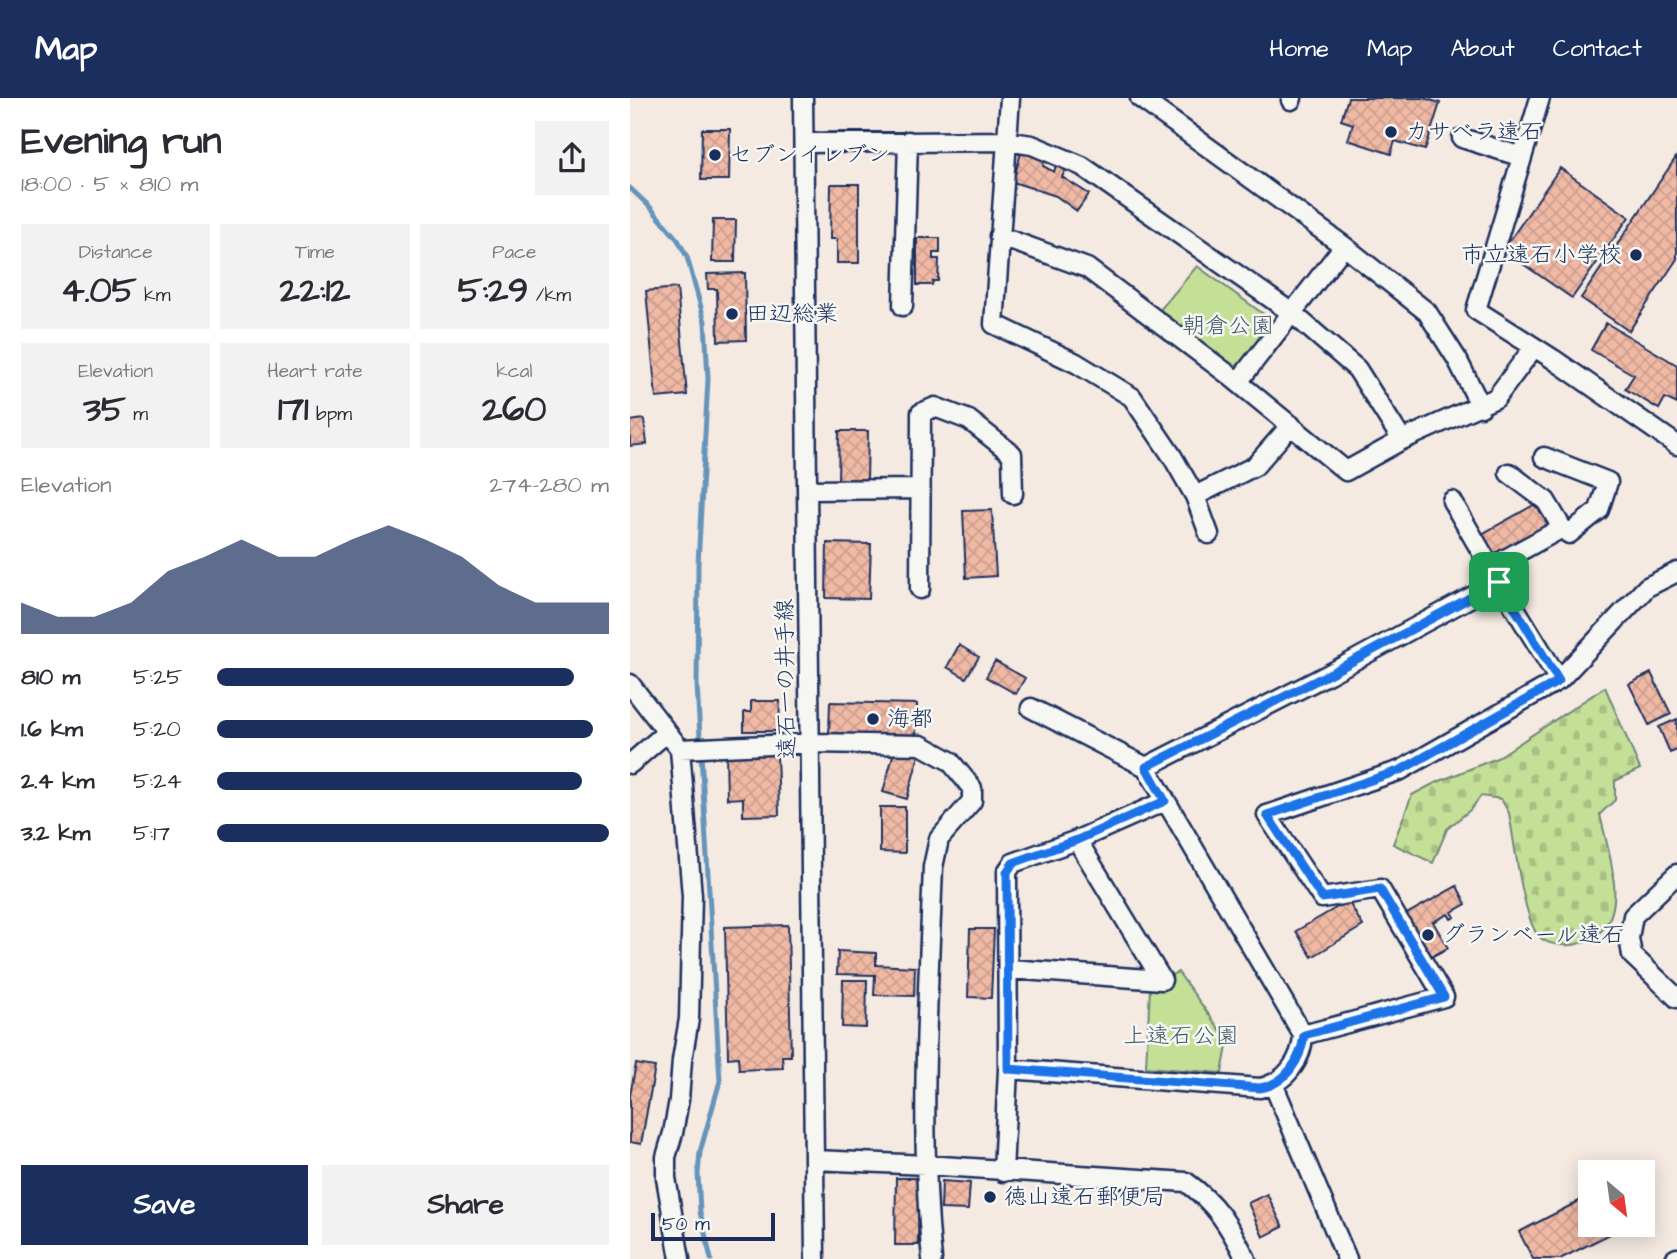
<!DOCTYPE html>
<meta charset="utf-8">
<style>
:root{--surface:#fff;--page:#f2f2f3;--text:#2b2b33;--muted:#7c7c81;--accent:#1b2f5e}
body{margin:0;font-family:"Architects Daughter","Klee One",sans-serif;background:var(--page);color:var(--text);height:100vh;display:flex;flex-direction:column;font-size:26px;white-space:nowrap}
*{box-sizing:border-box;margin:0}
p{font-size:23px;color:var(--muted)}
.icon{flex:none;width:38px;height:38px;fill:none;stroke:currentColor;stroke-width:2;stroke-linecap:round;stroke-linejoin:round}
.map{position:relative;flex:1;overflow:hidden}
.sheet{display:flex;flex-direction:column;background:var(--surface);width:630px}
.sheet>*{flex:none}
.needle{width:46px;rotate:151deg}
.controls{position:absolute;left:948px;top:1062px;display:grid;gap:14px}
.controls a{display:grid;place-items:center;width:77px;height:77px;border-radius:0px;background:var(--surface);box-shadow:0 4px 18px #0003;font-size:35px}
.scale{position:absolute;left:21px;bottom:18px;width:124px;box-sizing:border-box;padding-left:7px;border:4px solid #1b2f5e;border-top:0;font-size:19px;line-height:24px;white-space:nowrap;color:#1b2f5e;-webkit-text-stroke:5px #f6f6f2;paint-order:stroke}
.pin{position:absolute;display:grid;place-items:center;width:60px;height:60px;color:#fff;margin:-30px;border-radius:14px;box-shadow:0 4px 10px #0006}
.round{display:grid;place-items:center;flex:none;width:74px;height:74px;border-radius:0px;background:var(--page)}
.headline{display:flex;align-items:center;justify-content:space-between;height:119px;padding:0 21px}
h1{font-size:38px;font-weight:700;line-height:52px}
.stats{display:grid;grid-template-columns:repeat(3,1fr);gap:10px;height:119px;padding:7px 21px}
.stats div{display:grid;align-content:center;border-radius:0px;background:var(--page);text-align:center}
.stats b{font-size:35px;font-weight:700}
.stats small{font-size:19px;font-weight:400}
.stats p{font-size:19px}
.chart{height:196px;padding:14px 21px}
.chart p{display:flex;justify-content:space-between}
.chart svg{width:100%;height:126px;margin-top:7px;fill:var(--accent);opacity:.7}
.button{display:flex;gap:14px;margin-top:auto;padding:14px 21px}
.button a{flex:1;height:80px;border-radius:0px;background:var(--accent);color:#fff;font-size:28px;font-weight:700;line-height:80px;text-align:center}
.button a+a{background:var(--page);color:var(--text)}
ul{padding:0 21px;list-style:none;font-size:23px}
li{display:grid;grid-template-columns:112px 84px 1fr;align-items:center;height:52px}
li i{height:18px;border-radius:9px;background:var(--accent)}
header{display:flex;align-items:center;gap:42px;box-sizing:border-box;height:98px;padding:0 35px;background:var(--accent);color:#fff}
header strong{font-size:33px}
nav{display:flex;gap:38px;margin-inline-start:auto;font-size:24px}
main{display:flex;flex:1;min-height:0}
.map>svg:first-child{display:block}
.cemetery{fill:url(#cemetery-stones);stroke:#70877a;stroke-width:2}
.green{fill:#c4df96;stroke:#70877a;stroke-width:2}
.lines{fill:none;stroke-linecap:round;stroke-linejoin:round}
.stream{stroke:#6594ba;stroke-width:5}
.building{fill:url(#building-cross-hatch);stroke:#1b2f5e;stroke-width:2}
.minor-casing{stroke:#1b2f5e;stroke-width:23}
.minor{stroke:#f6f6f2;stroke-width:18}
.route-casing{stroke:#fff;stroke-width:14}
.route{stroke:#1a73e8;stroke-width:9}
.poi-dot{fill:#1b2f5e;stroke:#f6f6f2;stroke-width:2.5}
.labels{text-anchor:middle;dominant-baseline:central;stroke-width:5;stroke-linejoin:round;paint-order:stroke}
.poi-label{font-size:23px;fill:#1b2f5e;stroke:#f6f6f2;text-anchor:start}
.park-label{font-size:23px;fill:#455b6c;stroke:#f6f6f2}
.street-label{font-size:23px;fill:#1b2f5e;stroke:#f6f6f2}
</style>
<header>
<strong>Map</strong>
<nav><a>Home</a><a>Map</a><a>About</a><a>Contact</a></nav>
</header>
<main>
<section class="sheet">
<div class="headline"><div><h1>Evening run</h1><p>18:00 · 5 × 810 m</p></div><a class="round"><svg class="icon" aria-label="share" viewBox="0 0 24 24"><path d="M12 15V3M7 8l5-5 5 5M5 13v7h14v-7"/></svg></a></div>
<div class="stats">
<div><p>Distance</p><b>4.05<small> km</small></b></div>
<div><p>Time</p><b>22:12</b></div>
<div><p>Pace</p><b>5:29<small> /km</small></b></div>
</div>
<div class="stats">
<div><p>Elevation</p><b>35<small> m</small></b></div>
<div><p>Heart rate</p><b>171<small> bpm</small></b></div>
<div><p>kcal</p><b>260</b></div>
</div>
<div class="chart"><p><span>Elevation</span>274–280 m</p>
<svg viewBox="0 0 160 44" preserveAspectRatio="none"><path d="M0 44V33L10 38L20 38L30 33L40 22L50 17L60 11L70 17L80 17L90 11L100 6L110 11L120 17L130 27L140 33L150 33L160 33V44z"/></svg>
</div>
<ul>
<li><b>810 m</b>5:25<i style="width:91%"></i></li>
<li><b>1.6 km</b>5:20<i style="width:96%"></i></li>
<li><b>2.4 km</b>5:24<i style="width:93%"></i></li>
<li><b>3.2 km</b>5:17<i style="width:100%"></i></li>
</ul>
<div class="button"><a>Save</a><a>Share</a></div>
</section>
<div class="map">
<svg width="1047" height="1161" viewBox="0 0 1047 1161">
<defs>
<pattern id="cemetery-stones" width="16" height="16" patternUnits="userSpaceOnUse" patternTransform="scale(1.75)"><rect width="16" height="16" fill="#c4df96"/><path d="M2 7V4a2 2 0 0 1 4 0v3zM10 15v-3a2 2 0 0 1 4 0v3z" fill="#a8c084"/></pattern>
<pattern id="building-cross-hatch" width="8" height="8" patternUnits="userSpaceOnUse" patternTransform="scale(1.75)"><rect width="8" height="8" fill="#f0b9a4"/><path d="M0 0l8 8M0 8l8-8" fill="none" stroke="#cd9f90"/></pattern>
</defs>
<rect width="100%" height="100%" fill="#f5eae2"/>
<filter id="ink" filterUnits="userSpaceOnUse"><feTurbulence type="fractalNoise" baseFrequency=".0143" numOctaves="2"/><feDisplacementMap in="SourceGraphic" scale="14" xChannelSelector="R" yChannelSelector="G"/><feConvolveMatrix kernelMatrix="1 2 1 2 8 2 1 2 1" color-interpolation-filters="sRGB"/></filter>
<g filter="url(#ink)">
<!-- cemetery -->
<path class="cemetery" d="M 975,589 L 1010,671 L 985,683 L 985,702 L 970,716 C 977,752 1003,819 961,840 C 955,843 948,847 941,847 C 929,848 914,846 907,836 C 893,817 884,742 879,715 L 871,701 L 851,698 L 841,711 L 817,731 L 803,765 L 763,746 L 782,697 L 805,685 L 867,660 Z"/>
<!-- green -->
<path class="green" d="M 567,168 L 643,223 L 605,272 L 529,213 Z
M 548,874 L 598,943 L 592,975 L 516,969 L 520,889 L 541,888 L 539,878 Z"/>
<g class="lines">
<!-- stream -->
<path class="stream" d="M 0,90 L 20,109 L 48,142 L 57,159 L 75,224 L 78,281 L 68,466 L 67,587 L 90,983 L 70,1054 L 68,1076 L 70,1114 L 81,1161"/>
</g>
<!-- building -->
<path class="building" d="M 718,0 L 794,0 L 810,5 L 795,52 L 765,43 L 761,56 L 718,42 L 723,26 L 711,22 Z
M 72,31 L 100,31 L 99,82 L 71,82 Z
M 392,51 L 415,59 L 413,68 L 424,74 L 426,67 L 436,71 L 432,79 L 459,96 L 447,113 L 426,98 L 383,84 Z
M 1047,58 L 1047,161 L 999,233 L 951,200 Z
M 930,70 L 999,119 L 942,200 L 873,152 Z
M 201,86 L 229,86 L 229,165 L 207,165 L 207,141 L 200,141 Z
M 83,122 L 106,122 L 105,164 L 82,164 Z
M 287,140 L 310,140 L 310,155 L 303,155 L 303,161 L 309,161 L 308,183 L 303,183 L 302,187 L 287,187 Z
M 115,175 L 116,242 L 88,243 L 87,191 L 78,191 L 77,176 Z
M 47,190 L 57,297 L 26,300 L 16,193 Z
M 976,225 L 1047,267 L 1047,306 L 1035,300 L 1029,311 L 995,291 L 1004,277 L 961,252 Z
M 14,321 L 17,346 L 0,348 L 0,323 Z
M 209,333 L 238,333 L 237,383 L 208,383 Z
M 909,404 L 922,427 L 865,459 L 852,436 Z
M 362,412 L 366,478 L 336,480 L 333,413 Z
M 197,445 L 241,446 L 239,501 L 196,500 Z
M 329,547 L 349,559 L 336,580 L 317,569 Z
M 365,563 L 395,580 L 386,596 L 356,579 Z
M 1021,575 L 1041,616 L 1019,627 L 999,586 Z
M 121,603 L 150,603 L 149,633 L 114,633 L 114,614 L 121,614 Z
M 200,604 L 287,606 L 286,637 L 199,636 Z
M 1047,621 L 1047,652 L 1040,655 L 1029,629 Z
M 265,650 L 289,657 L 277,701 L 253,694 Z
M 147,655 L 149,717 L 113,718 L 113,700 L 97,701 L 96,656 Z
M 250,709 L 275,709 L 275,755 L 250,754 Z
M 827,788 L 836,806 L 822,814 L 825,819 L 821,821 L 818,816 L 803,824 L 818,850 L 799,860 L 775,817 Z
M 718,803 L 733,828 L 682,859 L 666,833 Z
M 158,827 L 161,958 L 152,958 L 153,970 L 109,972 L 108,959 L 98,960 L 95,829 Z
M 340,831 L 364,831 L 361,900 L 338,899 Z
M 208,853 L 246,855 L 246,867 L 285,869 L 284,898 L 244,897 L 245,877 L 207,876 Z
M 213,882 L 237,882 L 236,930 L 212,929 Z
M 6,966 L 25,969 L 11,1046 L 0,1044 L 0,997 Z
M 266,1080 L 289,1080 L 288,1147 L 265,1147 Z
M 312,1083 L 340,1085 L 338,1112 L 311,1111 Z
M 637,1096 L 653,1129 L 633,1139 L 618,1105 Z
M 961,1097 L 961,1127 L 983,1127 L 986,1133 L 930,1161 L 903,1161 L 889,1134 Z"/>
<g class="lines">
<!-- minor casing -->
<g class="minor-casing">
<path id="minor" d="M 173,0 L 185,1161
M 380,0 L 364,226 L 446,265 L 502,299 L 542,358 L 565,398 L 579,436
M 510,0 L 714,148 L 797,214 L 827,261 L 851,309
M 910,0 L 846,212 L 923,261 L 1047,347
M 661,2 L 662,0
M 832,40 L 892,59
M 174,45 L 376,43 L 402,47 L 452,68 L 662,215 L 727,271 L 772,342
M 369,138 L 457,170 L 599,277 L 716,373 L 772,342 L 866,300 L 904,249
M 273,208 L 278,43
M 608,284 L 714,148
M 879,375 L 916,403 L 932,430 L 939,436 L 969,412 L 978,384 L 914,359
M 178,392 L 290,391
M 565,398 L 625,368 L 661,327
M 822,403 L 869,484
M 861,469 L 932,430
M 290,491 L 291,315 L 305,309 L 339,322 L 382,356 L 383,396
M 0,586 L 50,651 L 62,798 L 59,921 L 52,962 L 49,1002 L 43,1035 L 36,1059 L 36,1080 L 50,1161
M 50,651 L 182,645 L 291,647 L 320,663 L 342,690 L 342,703 L 309,741 L 303,769 C 298,900 289,1031 302,1161
M 0,666 L 36,635
M 516,669 L 699,576 L 869,484 L 929,582
M 1047,776 L 1003,818 L 999,840 L 1002,857 L 1047,900
M 379,871 L 532,882 L 447,742
M 673,937 L 814,899 L 750,791 L 692,800 L 637,717 L 771,672 L 929,582 L 1017,489 L 1047,474
M 378,971 L 630,990 C 655,985 672,963 673,937 L 516,669 L 401,610
M 644,988 L 717,1161
M 185,1062 L 296,1067 L 556,1084 C 586,1105 600,1129 616,1161
M 373,1074 L 378,971 L 377,774 L 383,765 L 447,742 L 535,703
M 1045,1161 L 1047,1160"/>
</g>
<!-- minor -->
<use href="#minor" class="minor"/>
</g>
</g>
<g class="lines" filter="url(#ink)">
<!-- route casing -->
<g class="route-casing">
<path id="route" d="M 869,484 L 929,583 L 771,672 L 637,717 L 692,800 L 750,791 L 814,899 L 674,937 C 671,963 655,986 630,990 L 378,971 L 377,774 L 383,765 L 447,742 L 535,703 L 516,669 L 699,576 Z"/>
</g>
<!-- route -->
<use href="#route" class="route"/>
</g>
<!-- markers -->
<g class="poi-dot">
<circle cx="761" cy="34" r="7"/>
<circle cx="85" cy="57" r="7"/>
<circle cx="1006" cy="157" r="7"/>
<circle cx="102" cy="216" r="7"/>
<circle cx="243" cy="621" r="7"/>
<circle cx="798" cy="837" r="7"/>
<circle cx="360" cy="1099" r="7"/>
</g>
<g class="labels">
<!-- poi labels -->
<g class="poi-label">
<text x="775" y="34">カサベラ遠石</text>
<text x="99" y="57">セブンイレブン</text>
<text x="992" y="157" text-anchor="end">市立遠石小学校</text>
<text x="116" y="216">田辺総業</text>
<text x="257" y="621">海都</text>
<text x="812" y="837">グランベール遠石</text>
<text x="374" y="1099">徳山遠石郵便局</text>
</g>
<!-- park labels -->
<g class="park-label">
<text x="598" y="228">朝倉公園</text>
<text x="551" y="938">上遠石公園</text>
</g>
<!-- street labels -->
<g class="street-label">
<text transform="translate(156 581) rotate(-91)">遠石一の井手線</text>
</g>
</g>
</svg>
<div class="controls">
<a><svg class="needle" viewBox="-14 -14 28 28"><path d="M0-13l5 13h-10z" fill="#e53935"/><path d="M0 13l5-13h-10z" fill="#7c7c81"/></svg></a>
</div>
<div class="scale">50 m</div>
<div class="pin" style="left:869px;top:484px;background:#1e9e55"><svg class="icon" aria-label="arrive" viewBox="0 0 24 24"><path d="M6 21V4h12l-3 4 3 4H6"/></svg></div>
</div>
</main>
